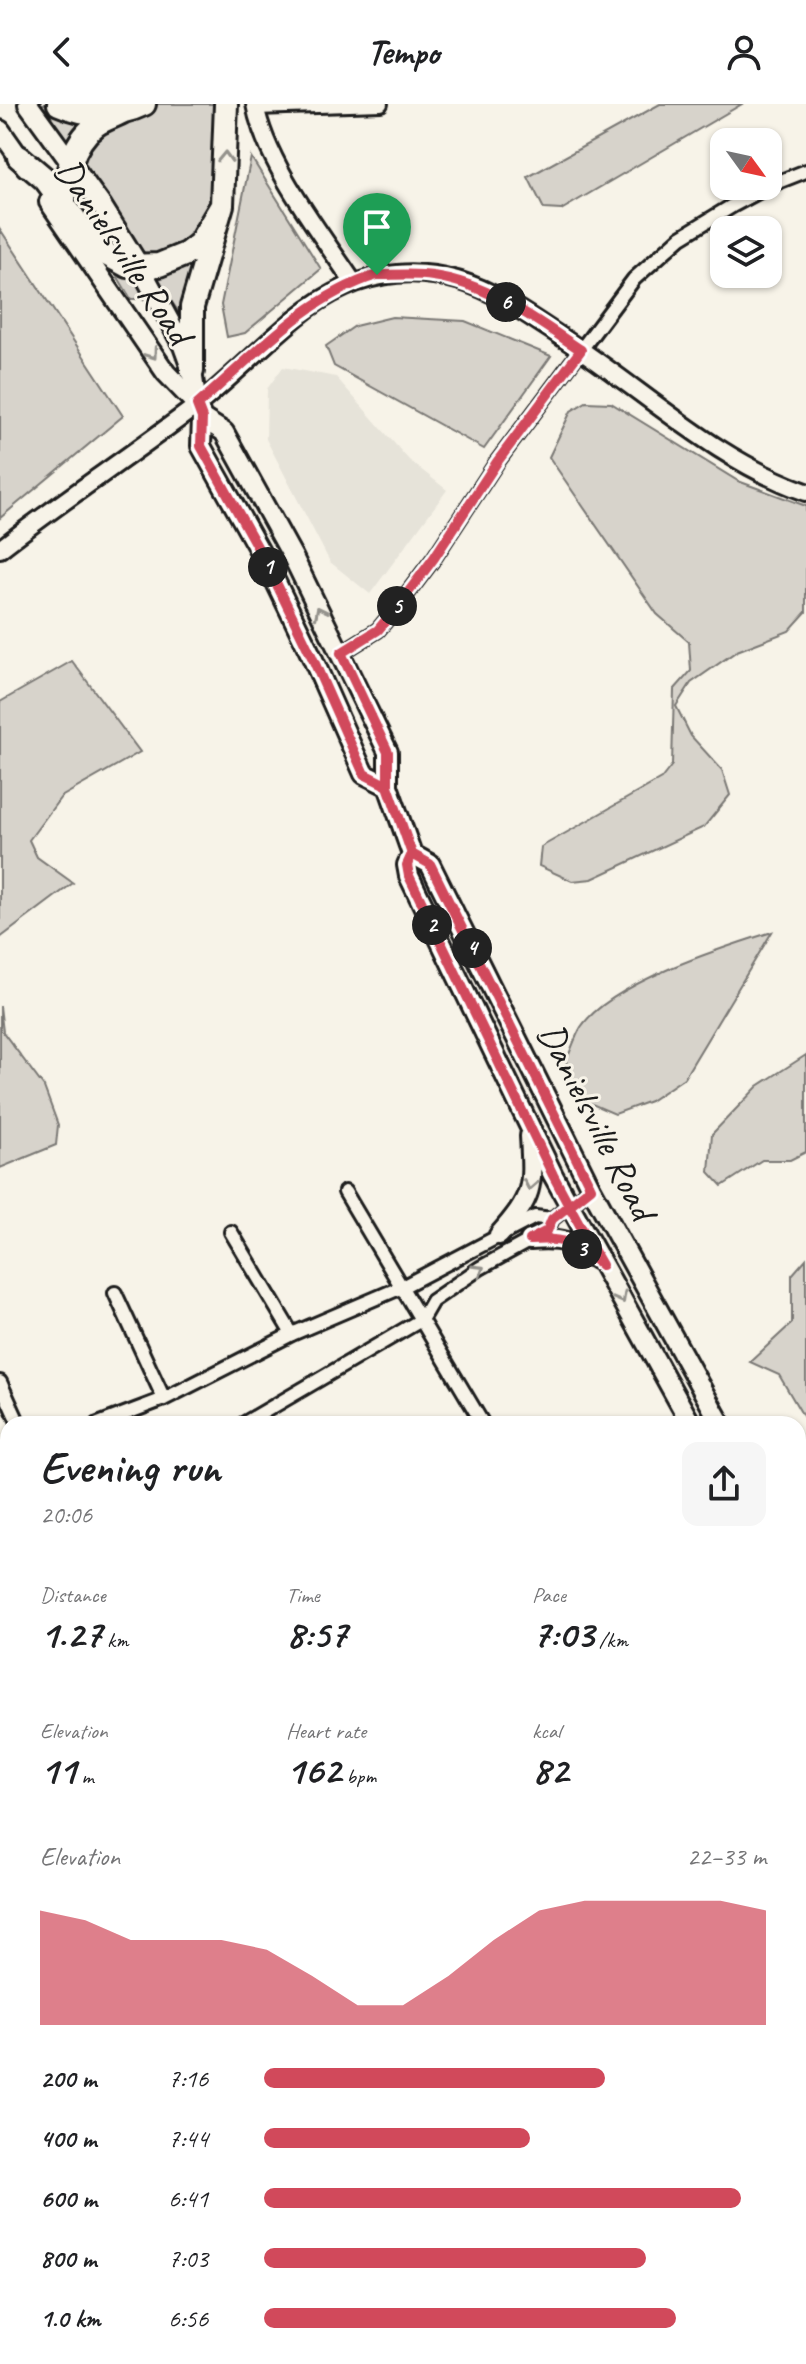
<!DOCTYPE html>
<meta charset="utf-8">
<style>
:root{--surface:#fff;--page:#f6f6f6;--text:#202124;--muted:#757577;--accent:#d1495b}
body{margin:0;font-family:Caveat,sans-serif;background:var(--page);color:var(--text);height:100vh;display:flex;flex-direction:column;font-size:30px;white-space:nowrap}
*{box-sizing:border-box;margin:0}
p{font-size:26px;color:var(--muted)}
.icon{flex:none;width:44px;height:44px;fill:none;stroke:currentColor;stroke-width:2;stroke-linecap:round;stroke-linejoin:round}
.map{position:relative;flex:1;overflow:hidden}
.sheet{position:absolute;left:0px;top:1312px;width:806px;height:948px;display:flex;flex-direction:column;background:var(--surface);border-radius:24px 24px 0 0;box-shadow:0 2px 6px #0004}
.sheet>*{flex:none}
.needle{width:52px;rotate:123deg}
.fabs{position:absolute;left:710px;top:24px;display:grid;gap:16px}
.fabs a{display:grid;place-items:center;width:72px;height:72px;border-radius:16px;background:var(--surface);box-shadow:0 2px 6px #0004;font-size:40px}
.pin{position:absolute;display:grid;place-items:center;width:68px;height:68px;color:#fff;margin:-82px -34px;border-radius:50% 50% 50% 0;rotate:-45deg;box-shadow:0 0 8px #0007}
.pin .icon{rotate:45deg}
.km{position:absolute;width:40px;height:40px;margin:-20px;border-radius:50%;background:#222;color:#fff;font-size:22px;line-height:40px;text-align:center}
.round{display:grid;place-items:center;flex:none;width:84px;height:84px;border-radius:16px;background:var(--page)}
.overview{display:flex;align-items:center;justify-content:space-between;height:136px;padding:0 40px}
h1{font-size:44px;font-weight:600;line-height:60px}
.stats{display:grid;grid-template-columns:repeat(3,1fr);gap:12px;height:136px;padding:8px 40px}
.stats div{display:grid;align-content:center}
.stats b{font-size:40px;font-weight:600}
.stats small{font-size:22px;font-weight:400}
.stats p{font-size:22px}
.chart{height:224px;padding:16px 40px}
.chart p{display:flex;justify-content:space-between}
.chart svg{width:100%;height:144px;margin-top:8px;fill:var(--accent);opacity:.7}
ul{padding:0 40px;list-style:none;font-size:26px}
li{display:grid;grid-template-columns:128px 96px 1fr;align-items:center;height:60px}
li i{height:20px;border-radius:10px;background:var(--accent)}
header{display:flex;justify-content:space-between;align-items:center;height:104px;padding:0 40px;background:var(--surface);font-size:36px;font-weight:600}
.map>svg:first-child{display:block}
.built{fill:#e6e3d9}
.green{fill:#d7d3cb;stroke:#7a7874;stroke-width:2}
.water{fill:#aca9a2;stroke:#72716c;stroke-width:2}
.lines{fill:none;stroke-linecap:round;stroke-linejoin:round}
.minor-casing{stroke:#1c1c1c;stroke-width:18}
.tertiary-casing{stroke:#1c1c1c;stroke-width:22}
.secondary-casing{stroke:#1c1c1c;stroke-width:24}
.motorway-casing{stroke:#1c1c1c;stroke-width:28}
.minor{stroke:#f7f3e8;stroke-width:12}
.tertiary{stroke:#f7f3e8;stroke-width:16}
.secondary{stroke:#f7f3e8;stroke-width:18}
.motorway{stroke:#f7f3e8;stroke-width:22}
.oneway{stroke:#94928c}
.route-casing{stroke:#fff;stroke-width:16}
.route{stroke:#d1495b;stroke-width:10}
.labels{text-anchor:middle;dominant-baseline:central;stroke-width:6;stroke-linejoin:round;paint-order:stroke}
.street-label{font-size:38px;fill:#1c1c1c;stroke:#f7f3e8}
</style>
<header><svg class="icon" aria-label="back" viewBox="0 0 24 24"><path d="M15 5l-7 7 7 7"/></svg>Tempo<svg class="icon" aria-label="person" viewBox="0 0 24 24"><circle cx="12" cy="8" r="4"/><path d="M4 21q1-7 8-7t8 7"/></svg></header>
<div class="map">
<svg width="806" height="2260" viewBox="0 0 806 2260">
<rect width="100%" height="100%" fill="#f7f3e8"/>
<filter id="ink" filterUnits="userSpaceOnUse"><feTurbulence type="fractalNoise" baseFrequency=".0125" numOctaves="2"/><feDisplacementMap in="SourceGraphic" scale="16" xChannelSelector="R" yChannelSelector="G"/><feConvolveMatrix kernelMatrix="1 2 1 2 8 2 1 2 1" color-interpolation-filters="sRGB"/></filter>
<g filter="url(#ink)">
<!-- built -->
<path class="built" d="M 283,263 L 336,273 L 409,356 L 447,386 L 370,490 L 330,458 L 266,335 L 267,285 Z"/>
<!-- green -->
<path class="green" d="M 38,0 L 50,0 L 92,15 L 69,44 Z
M 154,0 L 219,0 L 214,97 L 189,141 L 144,157 L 79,56 L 88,37 Z
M 660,0 L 742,0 L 561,106 L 544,105 L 528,73 Z
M 251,53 L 321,165 L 245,229 L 227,233 L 221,201 Z
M 74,80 L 78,81 L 120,147 L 112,147 L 75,104 Z
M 0,125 L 123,312 L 0,414 Z
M 198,146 L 184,215 L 153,172 Z
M 113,165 L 132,167 L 146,195 L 131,195 Z
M 392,213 L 465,217 L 551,252 L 484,345 L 334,262 L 326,242 L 355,222 Z
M 586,298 L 611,299 L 738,377 L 806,402 L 806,508 L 789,527 L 737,547 L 691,579 L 676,602 L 691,632 L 722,666 L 730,691 L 704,723 L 592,775 L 572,777 L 539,762 L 541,743 L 661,675 L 672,661 L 674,586 L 691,567 L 689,538 L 657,510 L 549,353 L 571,307 Z
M 72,557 L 140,648 L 61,693 L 29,736 L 37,753 L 73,779 L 0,834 L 0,598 Z
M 772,828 L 684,974 L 650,997 L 615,1010 L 580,995 L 566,957 C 571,947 575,933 581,923 C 611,879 721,844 772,828 Z
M 0,902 L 3,928 L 44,983 L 58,1021 L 56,1041 L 0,1064 Z
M 806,951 L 806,1048 L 790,1056 L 762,1056 L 722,1082 L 709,1068 L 712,1030 L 758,982 Z
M 806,1155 L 806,1317 L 779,1271 L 750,1258 L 792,1219 L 792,1171 Z
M 8,1378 L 8,1473 L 0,1475 L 0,1382 Z
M 798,1693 L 806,1702 L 806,2260 L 0,2260 L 0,2019 L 8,2015 L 8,2252 L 798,2252 Z"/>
<!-- water -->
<path class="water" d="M 595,2252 L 660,2252 L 662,2258 L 661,2260 L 591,2260 Z"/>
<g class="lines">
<!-- minor casing -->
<g class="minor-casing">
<path id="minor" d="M 255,4 L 381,0
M 341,549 L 378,526 L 401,498 L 434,454 L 497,358 L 634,175 L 681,133 L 732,102 L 773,80 L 806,67
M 345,1088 L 483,1320
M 231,1128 L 292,1230
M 115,1189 L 164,1295
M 0,1278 L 19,1320
M 98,1320 L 164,1295 L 292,1230 L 402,1183 L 535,1113 L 552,1115
M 243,1320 L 421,1216 L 432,1197 L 480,1164 L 547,1127 L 552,1115 L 591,1084
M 0,1359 L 8,1355
M 0,1534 L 8,1526
M 0,1664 L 8,1661
M 0,1675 L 8,1692
M 0,1948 L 8,1943"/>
</g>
<!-- tertiary casing -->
<g class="tertiary-casing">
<path id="tertiary" d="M 255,0 C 265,59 320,128 353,178
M 0,445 C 64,395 132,351 196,302 C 231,274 262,242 296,214 C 360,161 433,155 505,197 C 526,209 546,223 566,236 C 646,288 715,356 806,388"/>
</g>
<!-- secondary casing -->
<g class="secondary-casing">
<path id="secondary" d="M 28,0 L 102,102 L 140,163 L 183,242 L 192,267 L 197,301 L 202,314 L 201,342 L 269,464 L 312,553 L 364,670 L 388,682
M 0,26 L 26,63
M 49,98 L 166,269 L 197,301
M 202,314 L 224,328 L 293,453 L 388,648 L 388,682 L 412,750 L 430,760 L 591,1084 L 721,1320
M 412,750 L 407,761 L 409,772 L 553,1071 L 691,1320
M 499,1131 C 534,1091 533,1084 530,1032
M 530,1136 C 562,1133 572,1137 597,1156
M 798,1459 L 806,1474
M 798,1510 L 806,1525"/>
</g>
<!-- motorway casing -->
<g class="motorway-casing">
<path id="motorway" d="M 59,0 C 86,12 117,13 144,0
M 19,53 L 45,75 L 97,145 L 128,162 L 159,161 L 186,150 L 199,140 L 222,101
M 63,107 C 66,76 69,41 96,21 C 104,15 115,12 124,7
M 192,267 L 192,203 L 222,101 L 226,0"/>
</g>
<!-- minor -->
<use href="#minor" class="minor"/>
<!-- tertiary -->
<use href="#tertiary" class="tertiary"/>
<!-- secondary -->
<use href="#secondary" class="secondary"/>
<!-- motorway -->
<use href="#motorway" class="motorway"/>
</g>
<!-- one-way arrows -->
<defs><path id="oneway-chevron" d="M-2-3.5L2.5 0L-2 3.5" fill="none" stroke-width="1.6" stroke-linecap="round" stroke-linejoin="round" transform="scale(2)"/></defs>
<g class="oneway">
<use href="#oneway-chevron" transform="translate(225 53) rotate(-88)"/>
<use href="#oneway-chevron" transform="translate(152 250) rotate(55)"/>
<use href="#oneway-chevron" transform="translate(320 508) rotate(-117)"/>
<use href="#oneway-chevron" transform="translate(530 1081) rotate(101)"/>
<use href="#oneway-chevron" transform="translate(479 1166) rotate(-32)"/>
<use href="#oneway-chevron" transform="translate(621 1194) rotate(61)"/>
</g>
</g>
<g class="lines" filter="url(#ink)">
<!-- route casing -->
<g class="route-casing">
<path id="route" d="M 377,171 C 305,193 253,253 197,301 L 202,314 L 201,342 L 269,464 L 312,553 L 364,670 L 388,682 L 412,750 L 407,761 L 409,772 L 553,1071 C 569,1101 585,1131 602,1161 C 575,1139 566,1133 530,1136 L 547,1127 L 552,1115 L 591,1084 L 430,760 L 412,750 L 388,682 L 388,648 L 341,549 L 378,526 L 401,498 L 434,454 L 497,358 L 581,246 C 536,216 489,180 433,172 C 415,169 395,171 377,171"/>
</g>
<!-- route -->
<use href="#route" class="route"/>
</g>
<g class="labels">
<!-- street labels -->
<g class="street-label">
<text transform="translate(124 147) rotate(56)">Danielsville Road</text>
<text transform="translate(597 1017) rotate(63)">Danielsville Road</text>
</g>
</g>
</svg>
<div class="fabs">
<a><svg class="needle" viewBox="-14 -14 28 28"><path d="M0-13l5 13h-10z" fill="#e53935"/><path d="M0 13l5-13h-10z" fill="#757577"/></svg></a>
<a><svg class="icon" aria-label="layers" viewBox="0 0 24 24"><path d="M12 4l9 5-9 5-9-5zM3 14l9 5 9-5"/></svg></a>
</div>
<div class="pin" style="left:377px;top:171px;background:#1e9e55"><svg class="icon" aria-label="arrive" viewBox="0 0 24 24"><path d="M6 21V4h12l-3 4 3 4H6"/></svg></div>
<b class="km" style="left:268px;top:463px">1</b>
<b class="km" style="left:432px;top:821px">2</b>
<b class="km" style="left:582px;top:1145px">3</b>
<b class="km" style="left:472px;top:844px">4</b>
<b class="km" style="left:397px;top:502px">5</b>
<b class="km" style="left:506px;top:198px">6</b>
<section class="sheet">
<div class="overview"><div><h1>Evening run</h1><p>20:06</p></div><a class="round"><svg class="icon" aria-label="share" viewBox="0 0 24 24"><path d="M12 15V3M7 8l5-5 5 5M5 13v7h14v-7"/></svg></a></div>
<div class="stats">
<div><p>Distance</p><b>1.27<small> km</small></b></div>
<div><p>Time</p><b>8:57</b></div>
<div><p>Pace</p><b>7:03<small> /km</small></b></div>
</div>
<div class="stats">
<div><p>Elevation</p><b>11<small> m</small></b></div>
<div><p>Heart rate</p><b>162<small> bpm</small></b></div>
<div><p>kcal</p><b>82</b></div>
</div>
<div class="chart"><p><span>Elevation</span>22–33 m</p>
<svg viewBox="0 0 160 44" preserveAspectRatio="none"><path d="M0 44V9L10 12L20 18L30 18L40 18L50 21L60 29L70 38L80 38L90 29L100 18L110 9L120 6L130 6L140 6L150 6L160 9V44z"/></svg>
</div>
<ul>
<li><b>200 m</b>7:16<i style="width:68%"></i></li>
<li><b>400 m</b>7:44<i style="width:53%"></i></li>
<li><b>600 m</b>6:41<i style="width:95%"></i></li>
<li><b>800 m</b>7:03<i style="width:76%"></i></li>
<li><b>1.0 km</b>6:56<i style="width:82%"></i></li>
</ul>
</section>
</div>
